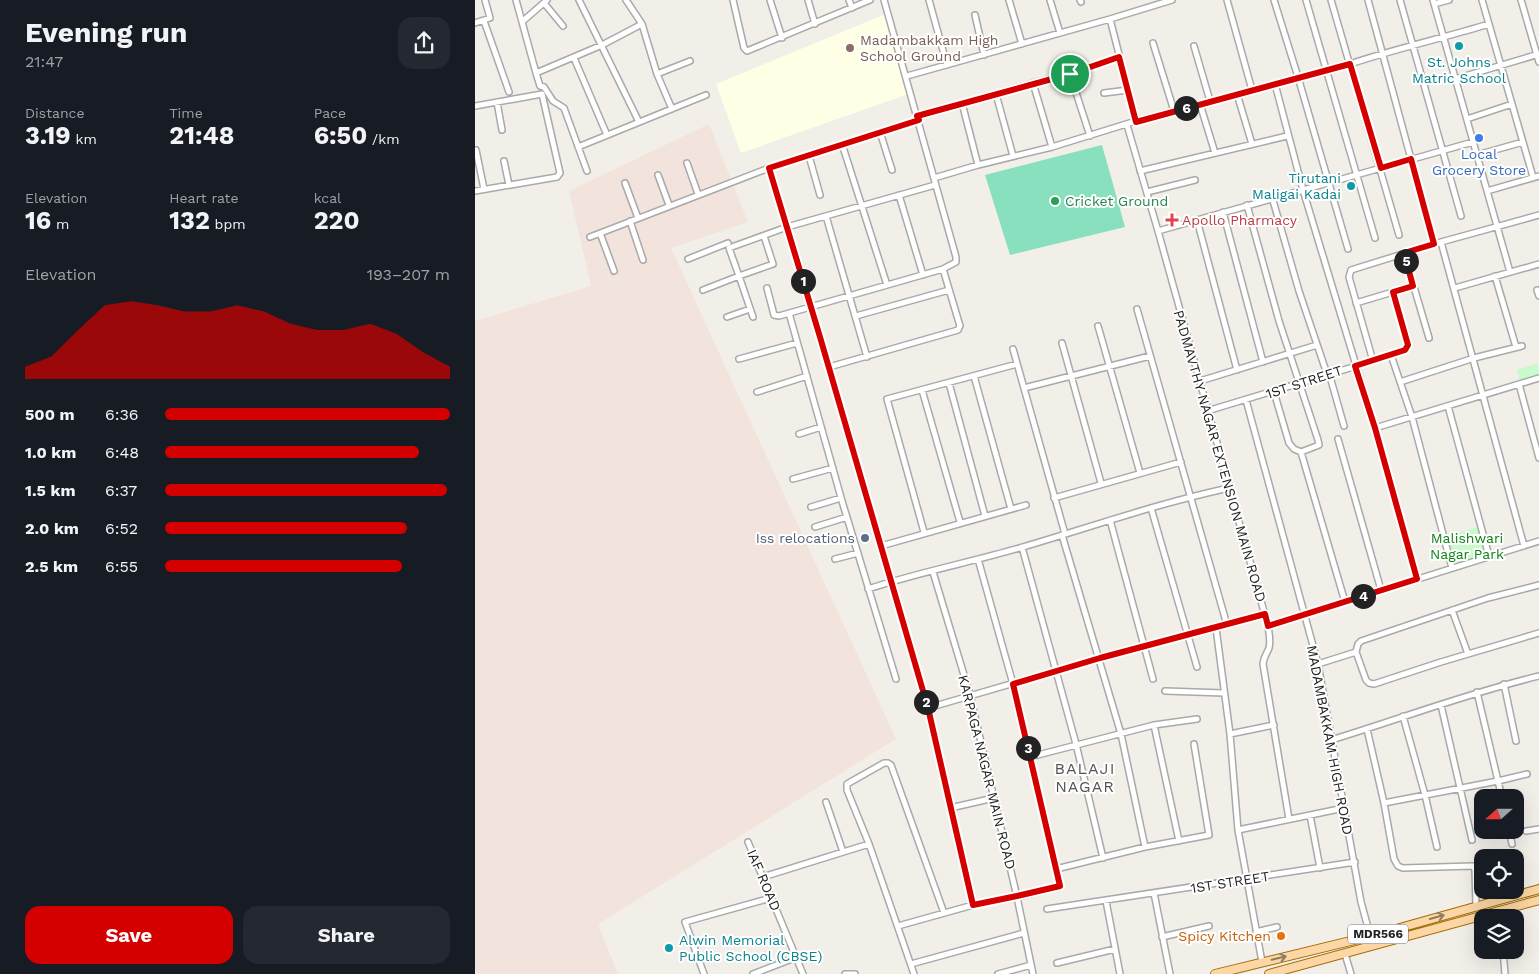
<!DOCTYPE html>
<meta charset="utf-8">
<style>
:root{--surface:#171b24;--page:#242831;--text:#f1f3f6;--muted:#9ea1a6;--accent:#d40000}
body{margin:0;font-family:"Work Sans",sans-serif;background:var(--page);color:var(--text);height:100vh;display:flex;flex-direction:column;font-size:19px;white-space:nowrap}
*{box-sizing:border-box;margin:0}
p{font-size:16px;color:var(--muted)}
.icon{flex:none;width:28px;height:28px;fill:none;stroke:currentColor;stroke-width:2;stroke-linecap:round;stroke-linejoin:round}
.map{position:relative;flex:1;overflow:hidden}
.details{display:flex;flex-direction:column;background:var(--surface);width:475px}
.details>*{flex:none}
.needle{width:32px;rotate:249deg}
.controls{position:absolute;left:999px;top:789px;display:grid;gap:10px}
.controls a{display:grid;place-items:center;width:50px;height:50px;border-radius:10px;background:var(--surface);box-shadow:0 5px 20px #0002;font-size:25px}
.pin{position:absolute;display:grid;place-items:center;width:42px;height:42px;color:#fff;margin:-21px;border:2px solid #fff;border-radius:50%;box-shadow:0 1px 5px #0007}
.km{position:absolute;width:25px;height:25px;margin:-12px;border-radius:50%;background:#222;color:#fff;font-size:14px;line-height:25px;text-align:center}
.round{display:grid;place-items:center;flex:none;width:52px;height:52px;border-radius:15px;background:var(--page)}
.summary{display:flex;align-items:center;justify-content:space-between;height:85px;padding:0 25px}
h1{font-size:28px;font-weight:700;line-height:38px}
.figures{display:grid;grid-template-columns:repeat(3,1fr);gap:8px;height:85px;padding:5px 25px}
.figures div{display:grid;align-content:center}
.figures b{font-size:25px;font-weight:700}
.figures small{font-size:14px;font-weight:400}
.figures p{font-size:14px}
.chart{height:140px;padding:10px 25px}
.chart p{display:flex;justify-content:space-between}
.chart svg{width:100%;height:90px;margin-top:5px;fill:var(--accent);opacity:.7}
.cta{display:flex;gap:10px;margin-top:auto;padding:10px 25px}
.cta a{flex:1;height:58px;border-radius:15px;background:var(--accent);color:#fff;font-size:20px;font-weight:700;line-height:58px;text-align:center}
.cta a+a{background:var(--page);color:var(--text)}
ul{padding:0 25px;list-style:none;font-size:16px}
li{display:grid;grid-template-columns:80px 60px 1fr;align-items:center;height:38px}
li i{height:12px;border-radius:6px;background:var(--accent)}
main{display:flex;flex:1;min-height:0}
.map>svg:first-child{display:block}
.education{fill:#ffffe5}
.military{fill:#f3e3dd}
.park{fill:#c8facc}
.pitch{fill:#88e0be}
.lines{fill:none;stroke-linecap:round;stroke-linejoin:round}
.street-casing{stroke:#a9a9a9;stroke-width:8}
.primary-casing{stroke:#a06b00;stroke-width:10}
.street{stroke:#fff;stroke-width:5}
.primary{stroke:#fcd6a4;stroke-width:8}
.oneway{stroke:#8f7c63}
.route-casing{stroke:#fff;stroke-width:10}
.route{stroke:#d40000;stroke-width:6}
.culture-dot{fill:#0f9aa8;stroke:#fff;stroke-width:2}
.education-dot{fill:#8d6e63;stroke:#fff;stroke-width:2}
.shop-dot{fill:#3f7fe0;stroke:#fff;stroke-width:2}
.leisure-dot{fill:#2e9e5b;stroke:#fff;stroke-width:2}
.health-dot{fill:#e0444e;stroke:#fff;stroke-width:2}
.service-dot{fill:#5c6f8a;stroke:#fff;stroke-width:2}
.food-dot{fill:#e8710a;stroke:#fff;stroke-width:2}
.labels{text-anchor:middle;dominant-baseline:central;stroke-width:4;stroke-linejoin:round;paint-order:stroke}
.shield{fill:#fff;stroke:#646464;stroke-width:1}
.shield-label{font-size:12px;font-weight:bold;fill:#222}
.education-label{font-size:14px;fill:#785e54;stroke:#fff;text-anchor:start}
.culture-label{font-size:14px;fill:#0d838f;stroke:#fff}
.shop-label{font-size:14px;fill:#366cbe;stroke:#fff}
.leisure-label{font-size:14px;fill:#27864d;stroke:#fff;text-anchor:start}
.health-label{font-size:14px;fill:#be3a42;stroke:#fff;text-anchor:start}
.street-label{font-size:14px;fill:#222;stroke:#fff}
.service-label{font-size:14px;fill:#4e5e75;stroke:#fff;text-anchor:end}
.park-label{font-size:14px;fill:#0c8416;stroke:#fff}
.food-label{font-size:14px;fill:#c56008;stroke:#fff;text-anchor:end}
.quarter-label{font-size:16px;letter-spacing:1px;fill:#555;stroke:#fff}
</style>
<main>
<section class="details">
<div class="summary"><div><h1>Evening run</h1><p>21:47</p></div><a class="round"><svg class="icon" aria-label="share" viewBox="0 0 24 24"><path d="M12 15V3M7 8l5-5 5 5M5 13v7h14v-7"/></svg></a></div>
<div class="figures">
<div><p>Distance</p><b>3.19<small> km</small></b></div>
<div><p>Time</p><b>21:48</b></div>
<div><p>Pace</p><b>6:50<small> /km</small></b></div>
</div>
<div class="figures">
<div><p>Elevation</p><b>16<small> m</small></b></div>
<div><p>Heart rate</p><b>132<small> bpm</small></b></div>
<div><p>kcal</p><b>220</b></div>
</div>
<div class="chart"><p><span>Elevation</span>193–207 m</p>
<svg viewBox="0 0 160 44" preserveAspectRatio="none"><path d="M0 44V38L10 33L20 20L30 8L40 6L50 8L60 11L70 11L80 8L90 11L100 17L110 20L120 20L130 17L140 22L150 31L160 38V44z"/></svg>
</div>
<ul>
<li><b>500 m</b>6:36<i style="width:100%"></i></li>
<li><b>1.0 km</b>6:48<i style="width:89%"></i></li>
<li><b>1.5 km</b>6:37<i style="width:99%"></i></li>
<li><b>2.0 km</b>6:52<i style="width:85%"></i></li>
<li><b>2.5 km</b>6:55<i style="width:83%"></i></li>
</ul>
<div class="cta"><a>Save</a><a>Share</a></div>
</section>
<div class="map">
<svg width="1064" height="974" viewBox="0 0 1064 974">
<rect width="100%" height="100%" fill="#f2efe9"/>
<!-- education -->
<path class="education" d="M 413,13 L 436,93 L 266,153 L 241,84 Z"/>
<!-- military -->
<path class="military" d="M 234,124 L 273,222 L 196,248 L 421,739 L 123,924 L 143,974 L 0,974 L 0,321 L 116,286 L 94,191 Z"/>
<!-- park -->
<path class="park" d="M 1063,363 L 1064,377 L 1045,382 L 1042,370 Z
M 1003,527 L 1012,557 L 981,564 L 973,536 Z"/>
<!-- pitch -->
<path class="pitch" d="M 627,145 L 650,227 L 535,255 L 510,175 Z"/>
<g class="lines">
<!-- street casing -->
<g class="street-casing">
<path id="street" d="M 41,0 L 61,73
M 104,0 L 164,122
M 151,0 L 167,24 L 182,74 L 197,109
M 258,0 L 269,48 L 272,51 L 395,0
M 295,0 L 307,38
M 333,0 L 340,24
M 374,0 L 377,8
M 454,0 L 472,65
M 534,0 L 547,44
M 575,0 L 585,33
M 605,0 L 606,2
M 752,0 L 777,90
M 799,0 L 823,77 L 873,249
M 831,0 L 900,238
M 856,0 L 924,235
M 893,0 L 959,244
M 925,0 L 986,216
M 958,0 L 1035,272
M 1007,0 L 1058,177
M 1046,0 L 1064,62
M 69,3 L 88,26
M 959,4 L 974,0
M 500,15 L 509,55
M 635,19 L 697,0
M 9,21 L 34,92
M 48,21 L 72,0
M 0,23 L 15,18 L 10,0
M 678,43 L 699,111
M 719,46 L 735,101
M 99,58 L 132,135
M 182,74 L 215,61
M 595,74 L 615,136
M 432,76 L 635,19 L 661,121
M 980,79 L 1064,54
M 558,83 L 595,74 L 644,57
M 800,84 L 828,190 L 900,428 L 942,579
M 629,93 L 653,90
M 521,94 L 538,156
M 762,94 L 777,144
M 22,102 L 27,130
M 487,103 L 503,165
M 725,104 L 740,153
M 0,106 L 67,94 L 85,173 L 82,177 L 0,191
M 442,116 L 558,83 L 577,147
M 992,119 L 1037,104
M 652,125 L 683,231 L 793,626 C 794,633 796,641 794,648 C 792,654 789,655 788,664 L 814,819
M 405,132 L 417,170
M 367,144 L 412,285
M 103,147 L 231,95
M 1,150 L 9,189
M 1002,155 L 1048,142
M 334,156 L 345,195
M 29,161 L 34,185
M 212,163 L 223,194
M 294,168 L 345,337 L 453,708 L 498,905
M 112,171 L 89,108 L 78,101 L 69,87 L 65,86 L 61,73 L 127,45 L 167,24
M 665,171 L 812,136
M 183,175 L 194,205
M 459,178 L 503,165 L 577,147 L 661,121 L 875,64 C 920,49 968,38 1014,24
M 150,183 L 163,218
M 1012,191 L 1064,176
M 672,192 L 720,180
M 424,195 L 448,275
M 797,197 L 824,291 L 852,374
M 772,205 L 804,321 L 843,440 L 844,445 L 826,452 L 870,602
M 748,212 L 788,362
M 351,216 L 392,357
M 722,220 L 762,370
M 155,221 L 168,260
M 683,231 C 788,201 893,172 998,142
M 125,233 L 139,271
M 289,236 L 298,264 L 264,276 L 254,248 L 312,227 L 460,185
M 115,237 L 294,168 L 443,120
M 966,242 L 1049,546
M 929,253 L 954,338
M 213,259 L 253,243
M 1020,276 L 1041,347
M 292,288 L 299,315 L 304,316 L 468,269 L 481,262 L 481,257 L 409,0
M 980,288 L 1064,264
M 228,290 L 264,276 L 278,317
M 1062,290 L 1064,296
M 881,303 L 938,286
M 662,309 L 752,625
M 314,313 L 367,501 L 421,679
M 381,316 L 474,290
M 252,317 L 275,309
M 623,326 L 665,473
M 587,343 L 626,483
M 538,349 L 590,534
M 916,355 L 937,417 L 977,568
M 264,359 L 322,343
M 898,361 L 874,277 L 876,270 L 966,242 L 1064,215
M 354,367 L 483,330 L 485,326 L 468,269
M 854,373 L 869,426
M 499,376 L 536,509
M 725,381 L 842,345
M 925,382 L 999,358 L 1047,346
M 474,383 L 510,516
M 1044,384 L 1064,458
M 549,388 L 675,356
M 447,390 L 485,522
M 282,392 L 332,376
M 799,392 L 814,443 L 819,449 L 826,452
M 771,400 L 843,664 L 886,902 L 898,946
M 973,406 L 1014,556
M 732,411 L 898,361 L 930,350 L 933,342 L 918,292
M 900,428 L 1064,378
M 324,434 L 346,427
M 863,439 L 906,590
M 318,479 L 358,468
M 579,498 L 706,462
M 336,507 L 366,498
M 676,508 L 722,667
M 635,520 L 678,679
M 340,527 L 372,517
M 449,532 L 412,399 L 542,364
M 587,535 L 646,734 L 670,847
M 406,546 L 551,505
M 547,547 L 601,744 L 628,858
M 360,559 L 383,553
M 458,572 L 495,695 L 542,897 L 558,974
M 393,589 C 444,572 497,562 548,547 C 616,527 684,503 754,488
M 977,610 L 993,654
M 793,626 L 1064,541
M 741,628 L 755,734 L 763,830
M 881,652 L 883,644 L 886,641 L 1013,598 L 1064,585
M 843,664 L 881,652 L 891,680 L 894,683 L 899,684 L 966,662 L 1064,633
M 1029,684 L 1041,741
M 690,691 L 749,693
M 1002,692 L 1027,798
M 966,705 L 997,840
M 453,708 L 625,658 L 790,614
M 928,716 L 950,795 L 962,847
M 892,729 L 909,803 L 919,859 L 923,866 L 928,868 L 998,866 L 1000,870 L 1001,906
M 755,734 L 799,725
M 856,740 C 925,719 993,693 1064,676
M 555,757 L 679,725
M 351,802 L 368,852
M 909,803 L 1023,781 L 1052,774
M 475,808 L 519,798
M 835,815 L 845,868
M 1034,830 L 1037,844
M 1051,831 L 1064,829
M 704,841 L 679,725 L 722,719
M 273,842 L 328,974
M 581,869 L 670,847 L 734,835 L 719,744
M 288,877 L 394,844
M 679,893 L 695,974
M 631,901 L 645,974
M 572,909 L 880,862
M 423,926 L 498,905 L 542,897 L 585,886 L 538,684 L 503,559
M 781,932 L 802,927
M 687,937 L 734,926
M 1028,950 L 1030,974
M 870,954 L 876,974
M 787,962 L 763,830 L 869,808
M 582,963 L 640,949
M 436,964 L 549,933
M 229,974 L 210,922 L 296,898
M 278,974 L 322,957
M 370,974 L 380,974
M 439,974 L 394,844 L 372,790 L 372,784 L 409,763 L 413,763 L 416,765 L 469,913
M 523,974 L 556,965"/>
</g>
<!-- primary casing -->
<g class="primary-casing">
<path id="primary" d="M 740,974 L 896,936 L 1064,889
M 794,974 L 1064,900"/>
</g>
<!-- street -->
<use href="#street" class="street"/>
<!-- primary -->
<use href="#primary" class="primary"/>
</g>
<!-- one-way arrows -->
<defs><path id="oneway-shaft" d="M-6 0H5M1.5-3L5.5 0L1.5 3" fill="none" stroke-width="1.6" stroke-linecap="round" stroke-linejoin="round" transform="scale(1.25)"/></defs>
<g class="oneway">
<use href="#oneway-shaft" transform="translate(962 917) rotate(-16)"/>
<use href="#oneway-shaft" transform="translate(804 958) rotate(-13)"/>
</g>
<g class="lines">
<!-- route casing -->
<g class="route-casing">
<path id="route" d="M 644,57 L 661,122 L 875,64 L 906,168 L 936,159 L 959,244 L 929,253 L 938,286 L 918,292 L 933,345 L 930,350 L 880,366 L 900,428 L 942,579 L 793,626 L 790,614 L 625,658 L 538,684 L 585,886 L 542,896 L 498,905 L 453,708 L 345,337 L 294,168 L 444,120 L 442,116 L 595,74 Z"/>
</g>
<!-- route -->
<use href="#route" class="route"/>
</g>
<!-- markers -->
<g class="culture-dot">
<circle cx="984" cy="46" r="5"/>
<circle cx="876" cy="186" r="5"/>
<circle cx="194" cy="948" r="5"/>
</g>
<circle class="education-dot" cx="375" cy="48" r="5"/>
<circle class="shop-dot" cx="1004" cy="138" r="5"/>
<circle class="leisure-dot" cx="580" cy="201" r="5"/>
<path class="health-dot" d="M694.5 212.5h5v5h5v5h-5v5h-5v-5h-5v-5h5z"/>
<circle class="service-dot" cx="390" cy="538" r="5"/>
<circle class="food-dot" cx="806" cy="936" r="5"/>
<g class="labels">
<!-- shield labels -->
<rect class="shield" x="873" y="924.5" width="60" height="19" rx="4"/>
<g class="shield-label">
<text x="903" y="934">MDR566</text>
</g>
<!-- education labels -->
<g class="education-label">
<text x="385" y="40">Madambakkam High<tspan x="385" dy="16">School Ground</tspan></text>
</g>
<!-- culture labels -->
<g class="culture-label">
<text x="984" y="62">St. Johns<tspan x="984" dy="16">Matric School</tspan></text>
<text x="866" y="178" text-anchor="end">Tirutani<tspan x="866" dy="16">Maligai Kadai</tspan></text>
<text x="204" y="940" text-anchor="start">Alwin Memorial<tspan x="204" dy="16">Public School (CBSE)</tspan></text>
</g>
<!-- shop labels -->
<g class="shop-label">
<text x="1004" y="154">Local<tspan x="1004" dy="16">Grocery Store</tspan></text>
</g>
<!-- leisure labels -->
<g class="leisure-label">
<text x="590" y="201">Cricket Ground</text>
</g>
<!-- health labels -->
<g class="health-label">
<text x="707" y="220">Apollo Pharmacy</text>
</g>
<!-- street labels -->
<g class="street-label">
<text transform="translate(829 382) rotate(-18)">1ST STREET</text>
<text transform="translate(745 456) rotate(74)">PADMAVTHY NAGAR EXTENSION MAIN ROAD</text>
<text transform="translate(855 740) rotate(79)">MADAMBAKKAM HIGH ROAD</text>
<text transform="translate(512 772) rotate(76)">KARPAGA NAGAR MAIN ROAD</text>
<text transform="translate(289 880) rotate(67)">IAF ROAD</text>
<text transform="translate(755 882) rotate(-9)">1ST STREET</text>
</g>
<!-- service labels -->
<g class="service-label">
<text x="380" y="538">Iss relocations</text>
</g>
<!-- park labels -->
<g class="park-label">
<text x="992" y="538">Malishwari<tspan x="992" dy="16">Nagar Park</tspan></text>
</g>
<!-- food labels -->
<g class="food-label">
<text x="796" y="936">Spicy Kitchen</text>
</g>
<!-- quarter labels -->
<g class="quarter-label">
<text x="610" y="768">BALAJI<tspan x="610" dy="18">NAGAR</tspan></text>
</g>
</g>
</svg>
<div class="controls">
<a><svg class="needle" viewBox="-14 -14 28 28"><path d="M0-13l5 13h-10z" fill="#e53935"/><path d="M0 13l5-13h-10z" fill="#9ea1a6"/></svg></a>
<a><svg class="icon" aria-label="locate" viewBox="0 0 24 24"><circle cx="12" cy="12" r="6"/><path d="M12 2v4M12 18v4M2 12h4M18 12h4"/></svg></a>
<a><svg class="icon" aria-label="layers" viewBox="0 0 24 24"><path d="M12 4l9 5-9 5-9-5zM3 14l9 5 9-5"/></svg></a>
</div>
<div class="pin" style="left:595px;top:74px;background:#1e9e55"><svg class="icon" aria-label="arrive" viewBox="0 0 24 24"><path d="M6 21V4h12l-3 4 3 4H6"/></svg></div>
<b class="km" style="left:328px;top:281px">1</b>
<b class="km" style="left:451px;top:702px">2</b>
<b class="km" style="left:553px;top:748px">3</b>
<b class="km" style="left:888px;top:596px">4</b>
<b class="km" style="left:931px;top:261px">5</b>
<b class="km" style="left:711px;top:108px">6</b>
</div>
</main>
